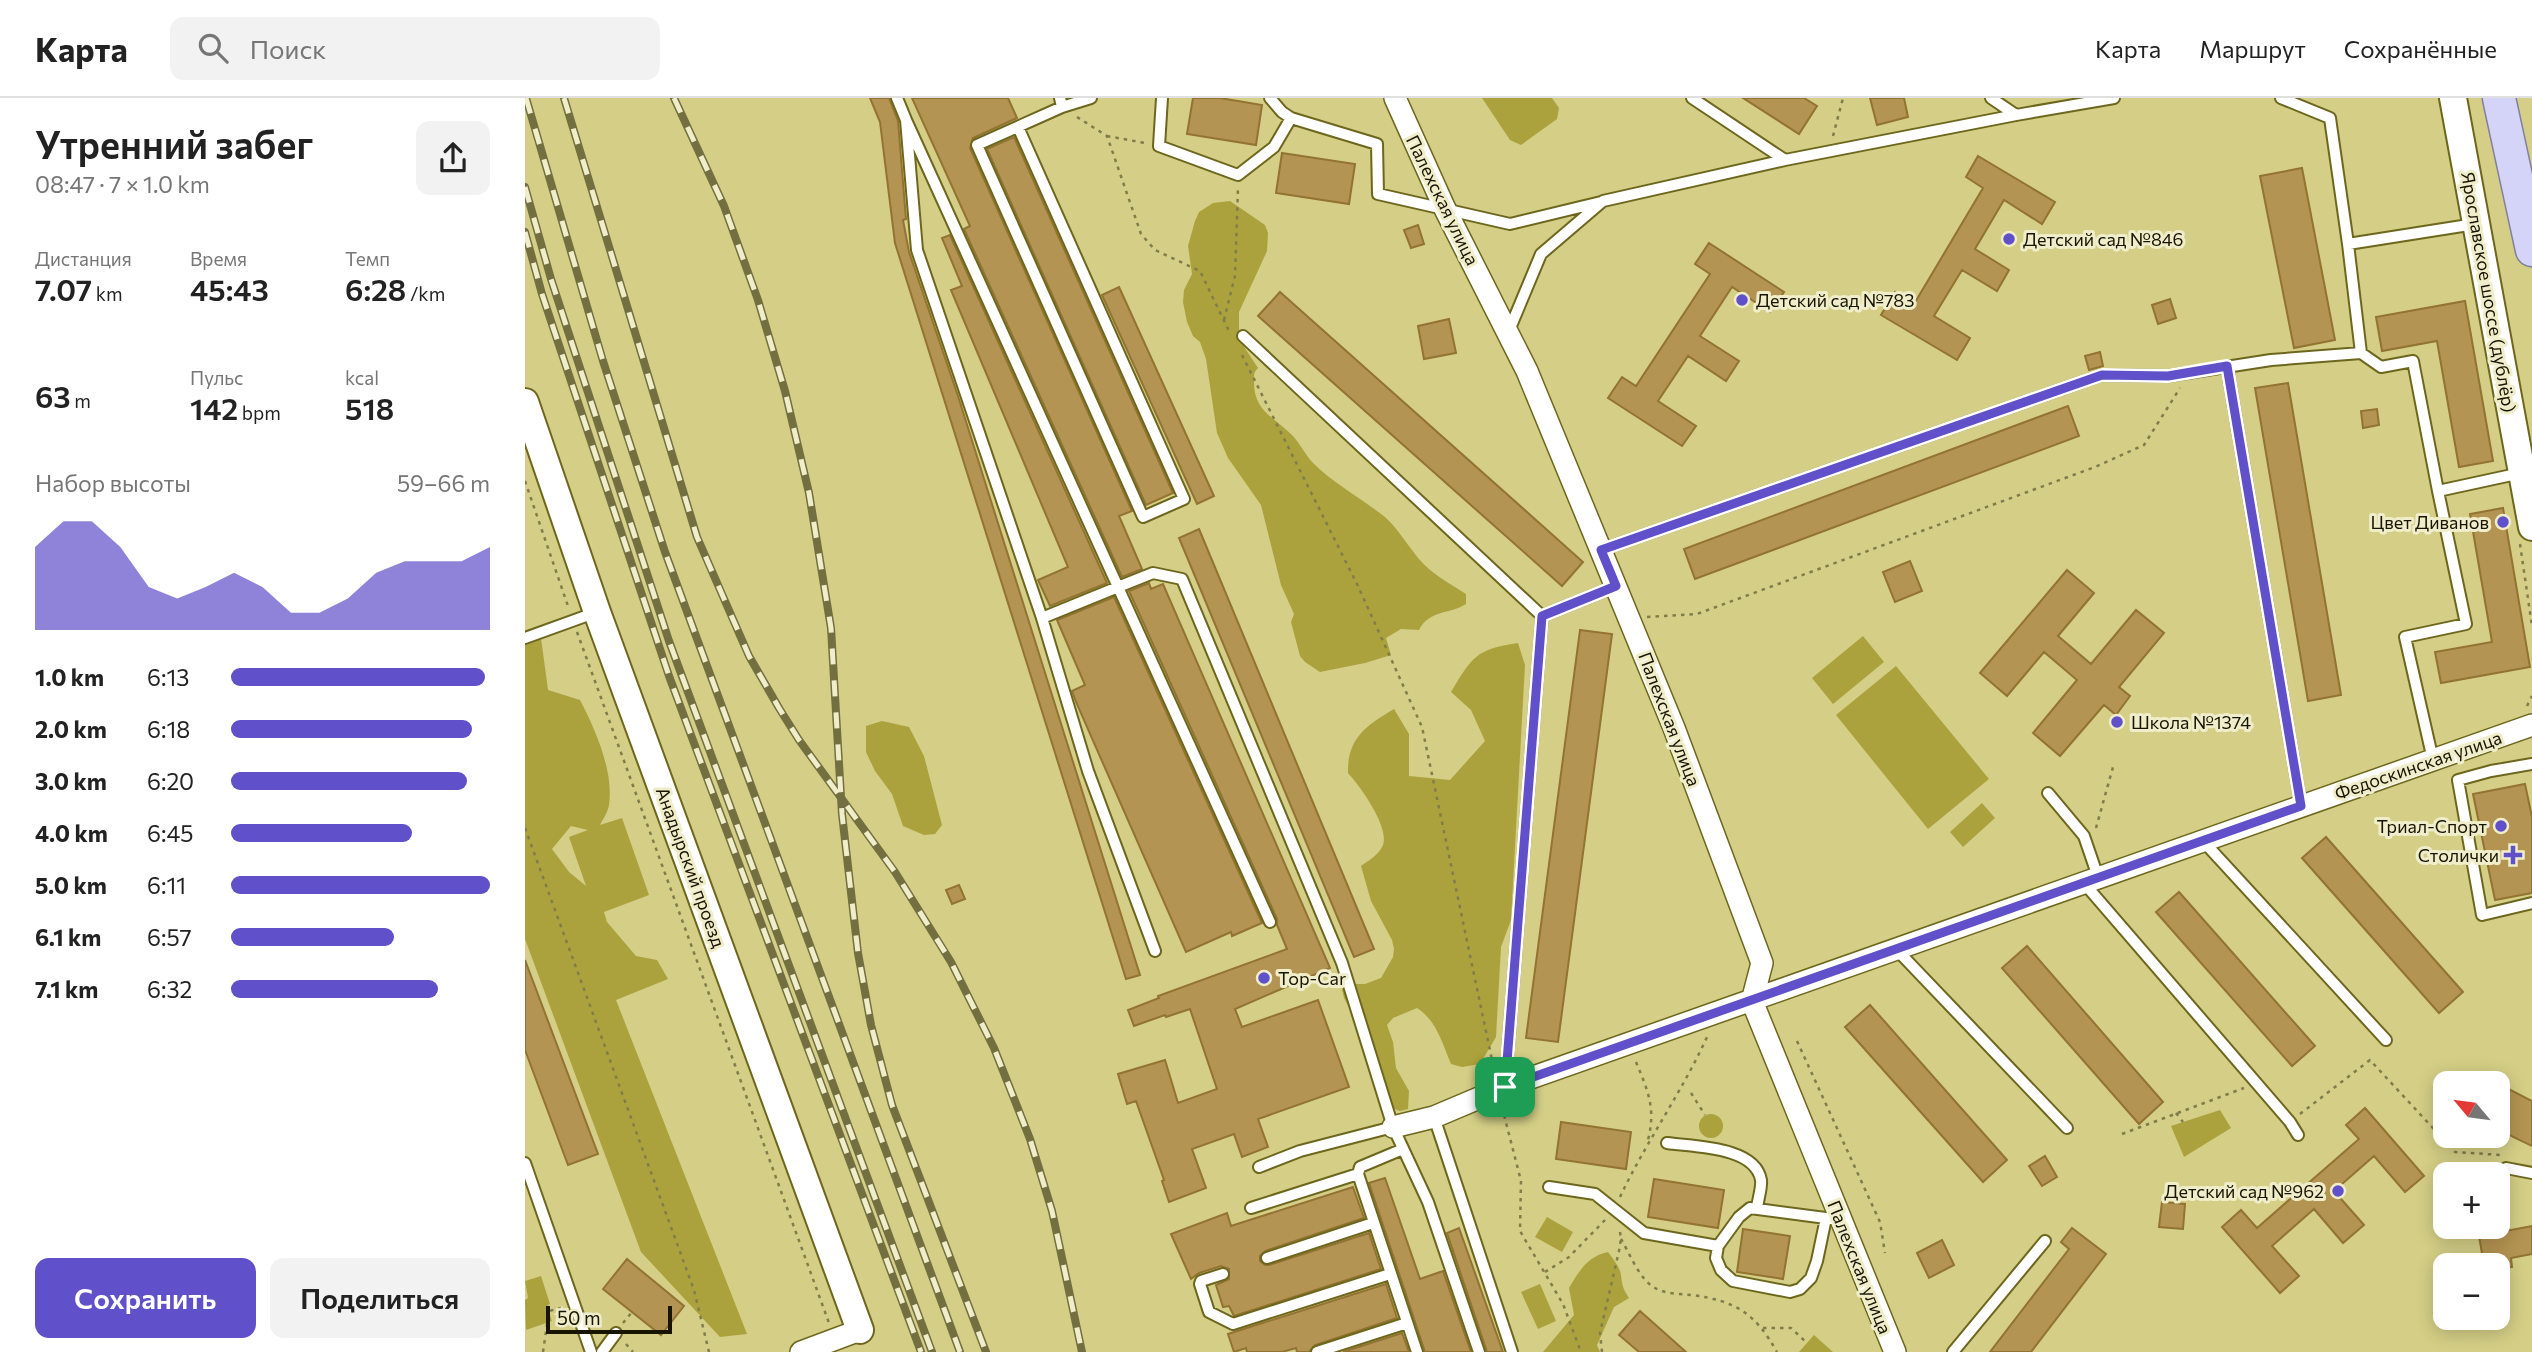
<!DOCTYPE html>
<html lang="ru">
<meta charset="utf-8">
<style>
:root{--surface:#fff;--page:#f2f2f2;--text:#222;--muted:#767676;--line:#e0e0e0;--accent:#6050c9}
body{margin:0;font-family:Commissioner,sans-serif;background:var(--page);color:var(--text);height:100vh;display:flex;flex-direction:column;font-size:26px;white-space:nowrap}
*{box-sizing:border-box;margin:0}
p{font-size:23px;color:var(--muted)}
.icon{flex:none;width:38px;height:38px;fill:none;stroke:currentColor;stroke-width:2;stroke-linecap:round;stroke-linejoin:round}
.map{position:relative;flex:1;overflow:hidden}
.side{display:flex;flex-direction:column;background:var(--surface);width:525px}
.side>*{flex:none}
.needle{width:46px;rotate:299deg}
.tools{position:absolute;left:1908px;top:973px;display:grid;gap:14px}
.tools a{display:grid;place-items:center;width:77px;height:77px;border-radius:14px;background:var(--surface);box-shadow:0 4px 18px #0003;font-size:35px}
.scale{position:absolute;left:21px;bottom:18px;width:126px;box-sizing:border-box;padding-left:7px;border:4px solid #171500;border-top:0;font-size:19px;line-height:24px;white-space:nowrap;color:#171500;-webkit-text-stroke:5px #f0eeca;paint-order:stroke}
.pin{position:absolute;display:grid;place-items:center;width:60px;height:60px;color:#fff;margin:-30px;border-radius:14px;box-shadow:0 4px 10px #0006}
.round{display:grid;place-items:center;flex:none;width:74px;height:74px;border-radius:14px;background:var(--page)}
.overview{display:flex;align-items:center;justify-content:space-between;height:119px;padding:0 35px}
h1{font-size:38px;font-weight:600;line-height:52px}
.figures{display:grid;grid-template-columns:repeat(3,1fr);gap:10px;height:119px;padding:7px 35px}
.figures div{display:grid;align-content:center}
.figures b{font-size:30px;font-weight:600}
.figures small{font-size:19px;font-weight:400}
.figures p{font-size:19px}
.chart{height:196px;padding:14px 35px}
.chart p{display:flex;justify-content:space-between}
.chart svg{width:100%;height:126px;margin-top:7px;fill:var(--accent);opacity:.7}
.button{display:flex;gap:14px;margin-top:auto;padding:14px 35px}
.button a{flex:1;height:80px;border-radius:14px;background:var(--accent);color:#fff;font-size:28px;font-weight:600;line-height:80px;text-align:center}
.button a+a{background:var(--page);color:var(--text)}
ul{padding:0 35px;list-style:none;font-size:23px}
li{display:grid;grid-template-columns:112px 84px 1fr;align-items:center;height:52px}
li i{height:18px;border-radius:9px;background:var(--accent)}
header{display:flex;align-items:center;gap:42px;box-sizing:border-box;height:98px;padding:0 35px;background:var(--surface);border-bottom:2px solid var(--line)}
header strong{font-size:33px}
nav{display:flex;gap:38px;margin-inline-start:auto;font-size:24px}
.search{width:490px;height:63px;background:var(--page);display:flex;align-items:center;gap:18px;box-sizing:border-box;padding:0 24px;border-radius:14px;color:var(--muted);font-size:26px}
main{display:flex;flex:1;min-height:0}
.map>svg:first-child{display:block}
.green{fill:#aba23e;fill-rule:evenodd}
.building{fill:#b49452;stroke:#927331;stroke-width:2}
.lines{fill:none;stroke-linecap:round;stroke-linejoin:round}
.service-casing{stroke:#6d671d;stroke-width:14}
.minor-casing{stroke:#6d671d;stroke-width:24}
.tertiary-casing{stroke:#6d671d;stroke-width:30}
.primary-casing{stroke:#807f9f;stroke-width:35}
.path{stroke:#817d4b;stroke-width:2.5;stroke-dasharray:3.5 5;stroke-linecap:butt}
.service{stroke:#fff;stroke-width:10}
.minor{stroke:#fff;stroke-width:21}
.tertiary{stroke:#fff;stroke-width:26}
.primary{stroke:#d4d4f8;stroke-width:32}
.rail-casing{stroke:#736f41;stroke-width:8}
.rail{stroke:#f0eeca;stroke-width:5;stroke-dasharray:16;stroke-linecap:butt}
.route-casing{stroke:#fff;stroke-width:14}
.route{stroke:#6050c9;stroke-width:9}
.poi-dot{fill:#6050c9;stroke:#f0eeca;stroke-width:2.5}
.labels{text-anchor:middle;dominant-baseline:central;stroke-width:6;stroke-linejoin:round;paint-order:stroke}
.street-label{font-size:18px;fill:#171500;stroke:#f0eeca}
.poi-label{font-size:18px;fill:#171500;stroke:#f0eeca;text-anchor:start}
</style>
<header>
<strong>Карта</strong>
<div class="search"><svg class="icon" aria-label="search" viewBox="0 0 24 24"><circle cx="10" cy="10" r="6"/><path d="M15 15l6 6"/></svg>Поиск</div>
<nav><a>Карта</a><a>Маршрут</a><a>Сохранённые</a></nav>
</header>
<main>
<section class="side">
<div class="overview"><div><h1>Утренний забег</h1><p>08:47 · 7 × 1.0 km</p></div><a class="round"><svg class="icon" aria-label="share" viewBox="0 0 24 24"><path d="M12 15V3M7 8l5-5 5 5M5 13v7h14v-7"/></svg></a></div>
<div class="figures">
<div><p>Дистанция</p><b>7.07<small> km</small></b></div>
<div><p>Время</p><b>45:43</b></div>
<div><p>Темп</p><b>6:28<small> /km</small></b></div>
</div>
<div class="figures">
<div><b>63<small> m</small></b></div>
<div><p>Пульс</p><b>142<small> bpm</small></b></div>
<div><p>kcal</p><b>518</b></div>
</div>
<div class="chart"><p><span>Набор высоты</span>59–66 m</p>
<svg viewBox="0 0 160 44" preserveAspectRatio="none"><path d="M0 44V15L10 6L20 6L30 15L40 29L50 33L60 29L70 24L80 29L90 38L100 38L110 33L120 24L130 20L140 20L150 20L160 15V44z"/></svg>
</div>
<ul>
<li><b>1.0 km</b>6:13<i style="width:98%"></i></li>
<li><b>2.0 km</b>6:18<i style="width:93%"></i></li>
<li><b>3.0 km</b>6:20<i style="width:91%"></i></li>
<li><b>4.0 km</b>6:45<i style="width:70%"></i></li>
<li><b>5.0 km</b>6:11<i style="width:100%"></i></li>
<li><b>6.1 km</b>6:57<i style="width:63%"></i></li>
<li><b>7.1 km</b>6:32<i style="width:80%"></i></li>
</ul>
<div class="button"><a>Сохранить</a><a>Поделиться</a></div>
</section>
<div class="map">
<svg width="2007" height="1254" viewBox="0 0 2007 1254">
<rect width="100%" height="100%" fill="#d4ce86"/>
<!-- green -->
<path class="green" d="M 957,0 L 1027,0 L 1034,10 L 1032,21 L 996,47 L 985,42 Z
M 705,103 L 740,127 L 743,135 L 742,153 L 714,214 L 714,241 L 733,270 C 728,275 729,278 729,285 C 729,313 750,320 768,338 C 775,346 780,356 787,364 C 809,386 836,400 860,419 C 877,434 887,457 905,472 C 916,481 929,488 941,496 L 941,506 C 924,517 905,511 894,532 L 876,531 L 861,540 L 866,557 L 840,565 L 795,574 L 780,564 L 775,558 L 766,524 L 769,516 L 756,487 L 736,407 L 703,360 L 692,335 L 681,261 L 675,244 L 668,238 L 662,224 L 658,204 L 659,192 L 667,176 L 663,148 L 670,123 L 674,114 L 688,105 Z
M 1338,538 L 1359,564 L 1308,606 L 1287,580 Z
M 16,540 L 23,592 L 55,602 C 70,631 89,673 84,707 C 83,714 78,721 75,727 L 97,720 L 124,797 L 79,814 L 82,824 L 111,858 L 132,862 L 143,881 L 91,902 L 222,1236 L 195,1239 L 116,1154 L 0,841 L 0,546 ZM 46,728 L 63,732 L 44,739 L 61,788 L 44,774 L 27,751 Z
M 993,545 L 1000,567 L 986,822 L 976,849 L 971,939 L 955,966 L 937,969 L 926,966 C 917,945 912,923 892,910 L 868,920 L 862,927 L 868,944 L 871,970 L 884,993 L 883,1011 L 875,1013 L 867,1010 L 850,957 L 819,900 L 817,892 L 823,886 L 840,886 L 856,880 L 868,859 L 869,851 L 867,842 L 846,803 L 836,768 C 843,763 853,757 857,749 C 867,732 835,688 823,675 C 822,640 842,627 869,611 L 884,636 L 884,678 L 925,682 L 960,643 L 946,612 L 926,594 C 947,559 951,551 993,545 Z
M 1371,568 L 1464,681 L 1403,731 L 1311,617 Z
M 357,623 L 384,629 L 399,658 L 417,727 L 410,736 L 399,737 L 378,728 L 367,696 L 350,673 L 341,654 L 341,628 Z
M 1457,705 L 1470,720 L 1438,749 L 1425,734 Z
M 1695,1012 L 1706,1030 L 1659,1059 L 1646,1028 Z
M1174 1028a12 12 0 1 1 24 0a12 12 0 1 1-24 0Z
M 1022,1119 L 1048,1134 L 1037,1154 L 1010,1139 Z
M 1083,1154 C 1088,1161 1095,1169 1096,1177 C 1097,1187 1098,1191 1104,1200 L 1089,1209 L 1072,1247 L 1075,1254 L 1018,1254 L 1049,1217 L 1044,1190 C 1054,1173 1063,1158 1083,1154 Z
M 16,1178 L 25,1206 L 22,1208 L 27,1223 L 1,1232 L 0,1202 L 3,1200 L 0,1183 Z
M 1015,1186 L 1031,1223 L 1013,1231 L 996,1194 Z
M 1289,1237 L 1308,1254 L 1274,1254 Z"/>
<!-- building -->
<path class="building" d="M 345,0 L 364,0 L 373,23 L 381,121 L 378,122 L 384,154 L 433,298 L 615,877 L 601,881 L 370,145 L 355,24 Z
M 387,0 L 483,0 L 492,20 L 448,40 L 445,50 L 607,413 L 594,418 L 617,471 L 597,479 L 439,131 L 445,128 Z
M 668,0 L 695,0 L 737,7 L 731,47 L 662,36 Z
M 1218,0 L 1279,0 L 1292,8 L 1274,36 Z
M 1345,0 L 1379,0 L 1383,19 L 1352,27 Z
M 489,39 L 648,395 L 621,407 L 462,51 Z
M 757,55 L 830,66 L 824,106 L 751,95 Z
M 1453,58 L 1530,104 L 1517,126 L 1479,102 L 1450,151 L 1484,172 L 1472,193 L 1437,172 L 1409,218 L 1445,240 L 1432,262 L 1356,217 L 1370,194 L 1389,206 L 1458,90 L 1441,79 Z
M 1777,70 L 1810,242 L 1769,250 L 1735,78 Z
M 893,127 L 899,146 L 886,150 L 879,132 Z
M 425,137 L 582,485 L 525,508 L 513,482 L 543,469 L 426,192 L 437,188 L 417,140 Z
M 1184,145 L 1259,194 L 1245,214 L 1207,189 L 1175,238 L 1214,263 L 1201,283 L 1163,258 L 1133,303 L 1171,328 L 1157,348 L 1083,300 L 1097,279 L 1111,288 L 1185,176 L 1170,166 Z
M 594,189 L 689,398 L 672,406 L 577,197 Z
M 755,194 L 1058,464 L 1037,488 L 733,218 Z
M 1645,201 L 1651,220 L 1633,226 L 1627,207 Z
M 1940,203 L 1968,363 L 1934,369 L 1912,243 L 1857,253 L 1851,219 Z
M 924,221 L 931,255 L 899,261 L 893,228 Z
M 1575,254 L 1578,268 L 1564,272 L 1560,258 Z
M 1763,285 L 1816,597 L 1783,603 L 1730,290 Z
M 1543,308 L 1554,338 L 1170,481 L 1159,451 Z
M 1852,311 L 1854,327 L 1838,330 L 1836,313 Z
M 1978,410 L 2005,569 L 1916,585 L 1910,554 L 1967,544 L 1945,416 Z
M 674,431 L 849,851 L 829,859 L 654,440 Z
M 1385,463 L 1397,493 L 1370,504 L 1358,474 Z
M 1542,472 L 1569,495 L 1533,538 L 1566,566 L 1611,512 L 1639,535 L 1594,589 L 1605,598 L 1591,617 L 1579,607 L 1535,658 L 1508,635 L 1552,582 L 1519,554 L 1482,598 L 1455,575 Z
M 624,485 L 626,491 L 638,486 L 805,870 L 710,911 L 717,929 L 793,902 L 824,989 L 733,1021 L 743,1049 L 717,1059 L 709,1036 L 667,1051 L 681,1090 L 644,1104 L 637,1083 L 639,1082 L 611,1003 L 602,1006 L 593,976 L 640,962 L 653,1005 L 692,991 L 665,911 L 641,919 L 640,917 L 609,928 L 603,912 L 634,900 L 633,898 L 762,851 L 752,827 L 752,821 L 604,493 Z
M 589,499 L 737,825 L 707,838 L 706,834 L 661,854 L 551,604 L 547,593 L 560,587 L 532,522 Z
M 1055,532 L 1087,536 L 1033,944 L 1001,940 Z
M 2000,686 L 2007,719 L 2007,795 L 1970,802 L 1948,696 Z
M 1801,739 L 1938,894 L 1914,915 L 1777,760 Z
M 434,787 L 440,801 L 427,806 L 421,792 Z
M 1654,794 L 1790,948 L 1767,968 L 1631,814 Z
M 1502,848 L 1638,1004 L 1614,1026 L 1477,870 Z
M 0,862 L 73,1056 L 43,1067 L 0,952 Z
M 1345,907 L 1482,1062 L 1458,1084 L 1320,929 Z
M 1972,985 L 2007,1003 L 2007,1048 L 1972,1031 Z
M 1840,1010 L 1899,1078 L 1880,1094 L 1849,1058 L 1809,1093 L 1839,1127 L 1818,1145 L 1789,1111 L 1747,1148 L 1774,1178 L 1755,1195 L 1697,1129 L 1716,1112 L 1732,1130 L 1834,1041 L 1821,1027 Z
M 1036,1024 L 1106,1034 L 1101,1071 L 1031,1061 Z
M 1520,1058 L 1532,1079 L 1517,1088 L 1504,1068 Z
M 860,1080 L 895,1181 L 918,1173 L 946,1254 L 900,1254 L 844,1085 Z
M 1129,1081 L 1199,1092 L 1193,1130 L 1123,1119 Z
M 828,1089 L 839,1120 L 740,1153 L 735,1158 L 735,1163 L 740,1167 L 744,1167 L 844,1135 L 856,1171 L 709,1218 L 704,1208 L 698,1209 L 691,1187 L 704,1181 L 704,1171 L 696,1168 L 674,1175 L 666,1181 L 646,1136 L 702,1115 L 706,1128 Z
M 1637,1104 L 1660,1106 L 1658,1131 L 1634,1129 Z
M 2007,1128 L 2007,1156 L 1986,1160 L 1987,1169 L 1972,1171 L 1972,1167 L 1959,1167 L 1954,1138 Z
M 934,1130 L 978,1254 L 962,1254 L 922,1135 Z
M 1547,1130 L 1581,1156 L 1506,1254 L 1465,1254 L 1544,1151 L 1536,1144 Z
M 1218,1131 L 1265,1138 L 1258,1181 L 1212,1174 Z
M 1417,1142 L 1429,1167 L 1404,1180 L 1392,1155 Z
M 102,1161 L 159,1208 L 136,1237 L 78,1191 Z
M 861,1186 L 872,1220 L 790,1247 L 784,1254 L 772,1254 L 771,1250 L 757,1254 L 722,1254 L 721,1250 L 709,1254 L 703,1236 Z
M 1115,1213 L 1161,1254 L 1114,1254 L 1094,1237 Z
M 877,1235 L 884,1254 L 818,1254 Z"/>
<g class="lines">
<!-- service casing -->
<g class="service-casing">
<path id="service" d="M 372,0 L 381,22 L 392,152 L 517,520 L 593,489 L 745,824
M 535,0 L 537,9 L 566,0
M 637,0 L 634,48 L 713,77 L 749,49 L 766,20
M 745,0 L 757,14 L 766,20 L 852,46 L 853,96 L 985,126 L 1076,104
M 1466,0 L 1491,17
M 1756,0 L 1805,20 L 1823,146 L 1950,126
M 381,22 L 593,489 L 628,475 L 657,481 L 817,865 L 868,1029 L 903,1104 L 954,1254
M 493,29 L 659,401 L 618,419 L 452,47 L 537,9
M 1260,62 L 1491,17 L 1589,0
M 1823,146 L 1836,255
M 983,235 L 1016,156 L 1078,103 L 1260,62 L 1167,0
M 718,238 L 1017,518
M 1702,268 L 1776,708
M 1076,452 L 1577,277 L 1643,278 L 1746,262 L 1836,255 L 1856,269 L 1888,263 L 1913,393 L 1996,375
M 517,520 L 563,673 L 630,853
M 0,540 L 72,514
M 1908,662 L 1880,539 L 1941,526 L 1913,393
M 2007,666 L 1966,673 L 1933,682 L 1957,817 L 2007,805
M 1523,695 L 1559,738 L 1573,779
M 1678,743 L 1861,942
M 1558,784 L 1765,1024 L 1773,1037
M 1371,851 L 1542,1030
M 980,989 L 1017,518 L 1091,488
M 909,1019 L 987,1254
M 1142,1045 C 1168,1049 1230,1048 1236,1082 C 1237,1090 1233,1101 1232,1110
M 878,1051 L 835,1069 L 833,1076 L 892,1254
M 0,1065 L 66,1254
M 734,1069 L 775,1053 L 868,1029
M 1981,1070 L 2007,1075
M 1024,1089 L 1070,1096 L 1119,1135 L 1193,1148 L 1214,1119 L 1225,1110 L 1316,1122
M 726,1110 L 833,1076
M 1193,1148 L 1191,1160 L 1196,1172 L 1208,1183 L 1265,1194 L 1275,1191 L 1286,1180 L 1292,1163 L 1301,1120
M 742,1160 L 848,1125
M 698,1176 L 676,1183 L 675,1186 L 684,1214 L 708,1226 L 865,1176
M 77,1254 L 91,1235
M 792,1254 L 882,1225
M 1428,1254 L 1520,1143"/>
</g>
<!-- minor casing -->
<g class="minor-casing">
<path id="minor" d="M 870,0 L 920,111 L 1002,273 L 1149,630 L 1237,865 L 1227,903 L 1370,1254
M 868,1029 L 909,1019 L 980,989 L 2007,627
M 276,1254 L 335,1232"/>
</g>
<!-- tertiary casing -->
<g class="tertiary-casing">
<path id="tertiary" d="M 1928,0 L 2007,429
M 0,304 L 72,514 L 335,1232"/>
</g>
<!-- primary casing -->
<g class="primary-casing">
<path id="primary" d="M 1974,0 L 2007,152"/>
</g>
<!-- path -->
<path class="path" d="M 552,19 L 582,38 L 616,136 L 630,152 L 675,173 L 704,233
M 582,38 L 620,45
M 1308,38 L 1318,0
M 699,222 L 710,178 L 713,90
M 717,257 L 832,486 L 897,629 L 967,962
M 0,383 L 44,511
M 1995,446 L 2007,528
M 1122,519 L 1172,516 L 1570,369 L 1619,347 L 1655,290
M 52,534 L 304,1225
M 2002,608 L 2007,598
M 0,730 L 169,1192 L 184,1254
M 1571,730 L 1588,669
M 1272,943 L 1355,1124 L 1360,1155
M 1111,964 C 1123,993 1131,1010 1123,1042
M 1166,995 L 1180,1017
M 977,1009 L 996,1083 L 995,1133 L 1038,1206 L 1056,1254
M 1651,1015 L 1658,1024
M 1775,1016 L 1845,962 L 1930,1054 L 1976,1057
M 1597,1036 L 1719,990
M 1095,1099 C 1121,1044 1157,994 1182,939
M 1096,1141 C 1105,1156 1114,1181 1130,1190 C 1141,1196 1155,1196 1167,1197 C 1211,1203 1230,1215 1252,1254
M 1020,1174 L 1044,1159 L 1080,1122
M 98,1225 L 107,1214
M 1238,1230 L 1266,1230 L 1282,1245
M 101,1246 L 108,1254
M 18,1254 L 24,1213 L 36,1210
M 1077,1254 L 1075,1235 L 1094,1153 L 1096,1141 L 1095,1134"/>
<!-- service -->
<use href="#service" class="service"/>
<!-- minor -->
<use href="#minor" class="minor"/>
<!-- tertiary -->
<use href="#tertiary" class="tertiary"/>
<!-- primary -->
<use href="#primary" class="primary"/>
<!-- rail casing -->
<g class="rail-casing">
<path id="rail" d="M 1,0 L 78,263 L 140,454 L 435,1254
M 39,0 L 172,439 L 224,558 L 254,610 L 274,642 L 370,774 L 426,864 L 469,950 L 505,1041 L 527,1113 L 557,1254
M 149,0 L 199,108 L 233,202 L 260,293 L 284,395 L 306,530 L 317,716 L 333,855 L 346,927 L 367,1007 L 461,1254
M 0,89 L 26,181 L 144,543 L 407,1254
M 0,134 L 17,196 L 144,578 L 396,1254"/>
</g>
<!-- rail -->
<use href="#rail" class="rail"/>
</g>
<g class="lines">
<!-- route casing -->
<g class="route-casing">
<path id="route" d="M 1702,268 L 1776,708 L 980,989 L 1017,518 L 1091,488 L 1076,452 L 1577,277 L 1643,278 Z"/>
</g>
<!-- route -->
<use href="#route" class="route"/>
</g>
<!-- markers -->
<g class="poi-dot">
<circle cx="1484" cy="141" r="7"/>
<circle cx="1217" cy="202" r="7"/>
<circle cx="1978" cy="424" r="7"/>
<circle cx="1592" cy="624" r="7"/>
<circle cx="1976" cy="728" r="7"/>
<path d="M1984.5 746.5h7v7h7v7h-7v7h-7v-7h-7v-7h7z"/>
<circle cx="739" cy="880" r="7"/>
<circle cx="1813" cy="1093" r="7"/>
</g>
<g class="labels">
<!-- street labels -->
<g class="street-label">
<text transform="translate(918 102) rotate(64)">Палехская улица</text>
<text transform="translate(1964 194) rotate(80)">Ярославское шоссе (дублёр)</text>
<text transform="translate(1145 621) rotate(69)">Палехская улица</text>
<text transform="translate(1893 667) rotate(-19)">Федоскинская улица</text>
<text transform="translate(166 769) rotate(70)">Анадырский проезд</text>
<text transform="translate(1335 1169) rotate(68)">Палехская улица</text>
</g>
<!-- poi labels -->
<g class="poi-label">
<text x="1498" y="141">Детский сад №846</text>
<text x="1231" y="202">Детский сад №783</text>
<text x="1964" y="424" text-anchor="end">Цвет Диванов</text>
<text x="1606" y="624">Школа №1374</text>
<text x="1962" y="728" text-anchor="end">Триал-Спорт</text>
<text x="1974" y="757" text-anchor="end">Столички</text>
<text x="753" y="880">Top-Car</text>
<text x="1799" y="1093" text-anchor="end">Детский сад №962</text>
</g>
</g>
</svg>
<div class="tools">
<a><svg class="needle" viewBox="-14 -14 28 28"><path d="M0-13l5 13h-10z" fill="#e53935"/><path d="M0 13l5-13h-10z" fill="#767676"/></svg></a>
<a>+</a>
<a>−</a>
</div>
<div class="scale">50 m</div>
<div class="pin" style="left:980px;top:989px;background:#1e9e55"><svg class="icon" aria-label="arrive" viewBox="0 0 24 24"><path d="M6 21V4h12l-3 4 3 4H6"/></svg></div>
</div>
</main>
